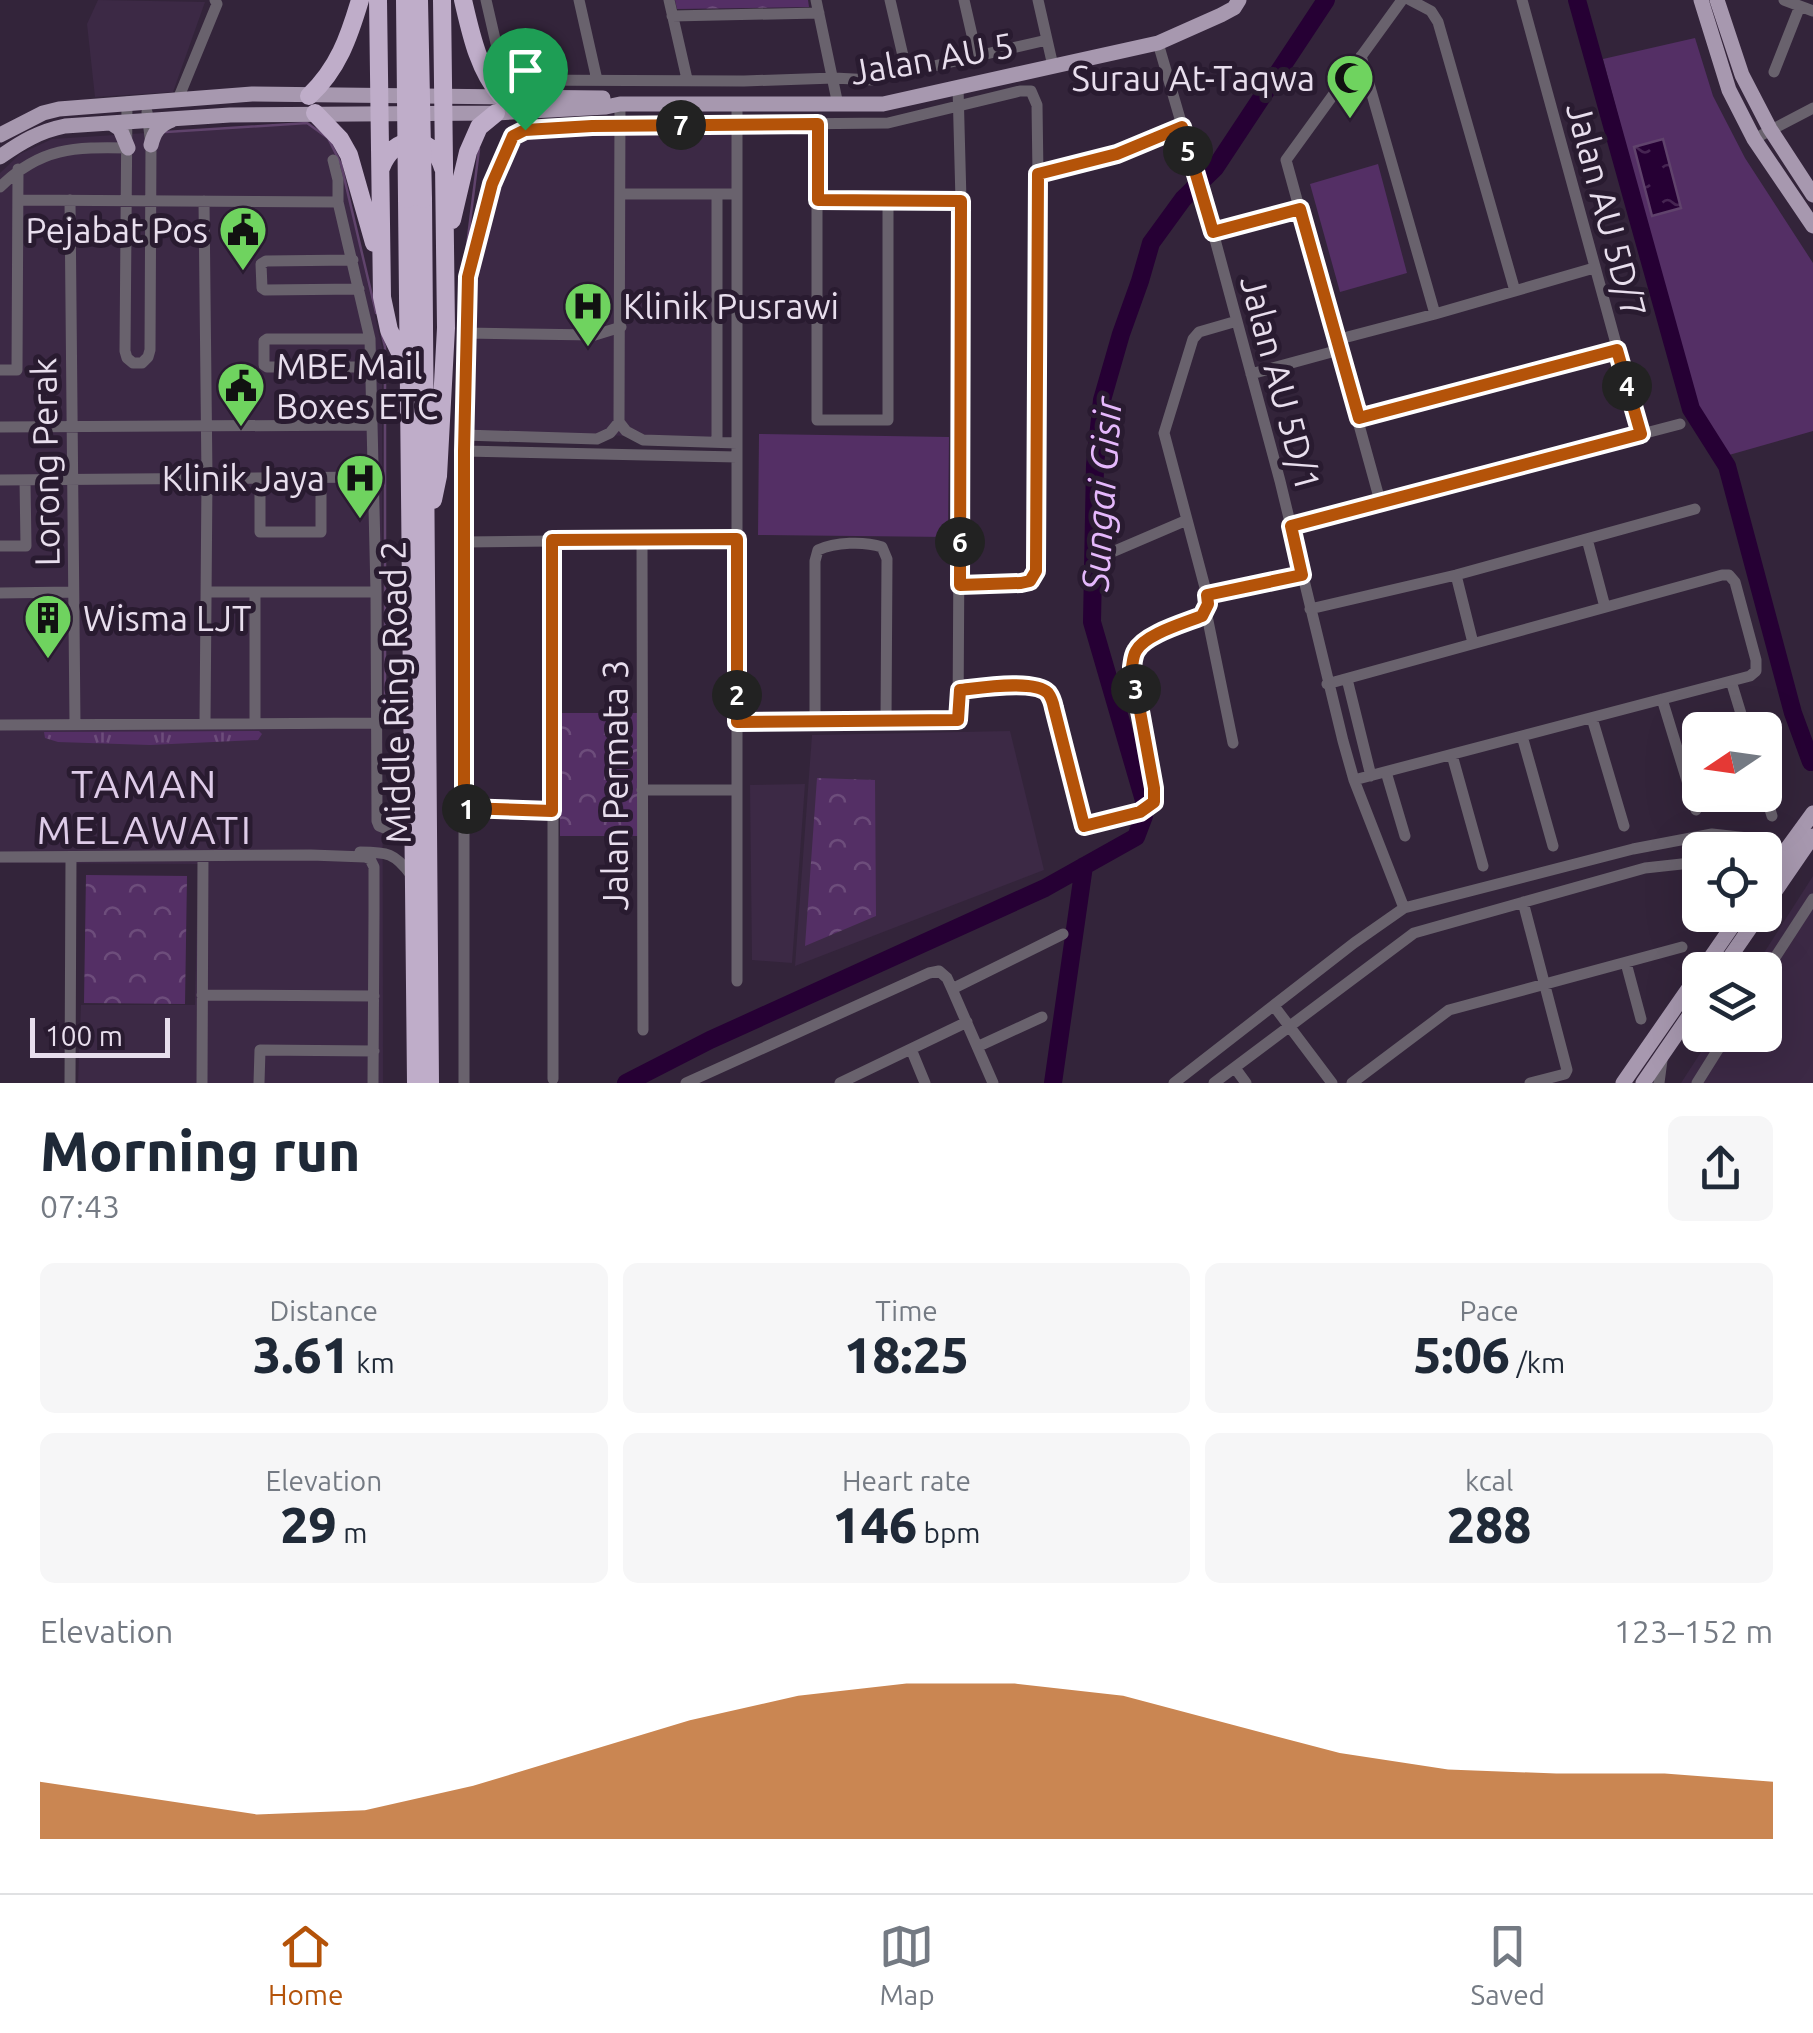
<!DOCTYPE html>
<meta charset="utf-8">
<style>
:root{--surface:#fff;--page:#f6f6f7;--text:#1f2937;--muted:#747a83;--line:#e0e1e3;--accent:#b45309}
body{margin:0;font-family:Ubuntu,sans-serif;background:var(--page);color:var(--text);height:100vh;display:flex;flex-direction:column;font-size:38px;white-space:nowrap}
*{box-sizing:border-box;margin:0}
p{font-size:32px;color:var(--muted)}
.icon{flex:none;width:55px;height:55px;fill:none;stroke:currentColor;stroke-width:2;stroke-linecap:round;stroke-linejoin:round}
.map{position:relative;height:1083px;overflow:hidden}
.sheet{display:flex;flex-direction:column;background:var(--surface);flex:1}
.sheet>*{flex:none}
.needle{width:65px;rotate:257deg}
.fabs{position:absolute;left:1682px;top:712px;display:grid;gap:20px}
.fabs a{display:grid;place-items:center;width:100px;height:100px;border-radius:15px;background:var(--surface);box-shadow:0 10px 40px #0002;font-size:50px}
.scale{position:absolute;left:30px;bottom:25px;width:140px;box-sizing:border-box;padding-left:10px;border:5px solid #e8deed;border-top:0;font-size:28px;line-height:35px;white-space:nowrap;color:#e8deed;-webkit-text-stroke:8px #291b30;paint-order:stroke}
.pin{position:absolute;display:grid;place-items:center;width:85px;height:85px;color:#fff;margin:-102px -42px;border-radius:50% 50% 50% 0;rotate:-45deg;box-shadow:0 0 10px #0007}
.pin .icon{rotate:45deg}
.km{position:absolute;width:50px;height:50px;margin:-25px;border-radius:50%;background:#222;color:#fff;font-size:28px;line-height:50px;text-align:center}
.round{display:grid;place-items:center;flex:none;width:105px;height:105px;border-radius:15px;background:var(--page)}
.overview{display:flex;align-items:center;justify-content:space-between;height:170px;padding:0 40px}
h1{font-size:55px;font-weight:800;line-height:75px}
.stats{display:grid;grid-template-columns:repeat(3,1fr);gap:15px;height:170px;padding:10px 40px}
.stats div{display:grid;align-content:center;border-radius:15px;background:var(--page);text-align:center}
.stats b{font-size:50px;font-weight:800}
.stats small{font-size:28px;font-weight:400}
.stats p{font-size:28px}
.chart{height:280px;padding:20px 40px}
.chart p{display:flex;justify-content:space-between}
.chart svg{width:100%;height:180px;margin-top:10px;fill:var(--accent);opacity:.7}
.menu{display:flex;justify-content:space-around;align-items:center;height:140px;border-top:2px solid var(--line);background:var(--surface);font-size:28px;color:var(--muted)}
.menu a{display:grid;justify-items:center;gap:5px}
.menu .selected{color:var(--accent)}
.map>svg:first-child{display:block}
.built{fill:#3c2945}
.grass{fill:url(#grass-tufts)}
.park{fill:url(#park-crowns)}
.pitch{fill:#542f65}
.water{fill:url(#water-ripples);stroke:#60436c;stroke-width:2.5}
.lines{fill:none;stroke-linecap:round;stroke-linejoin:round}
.stream{stroke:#60436c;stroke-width:2.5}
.river{stroke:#260034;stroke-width:18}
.minor{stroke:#69626d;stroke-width:11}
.major{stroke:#a798af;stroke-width:15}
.highway{stroke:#bfadc9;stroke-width:18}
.highway-bridge{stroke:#bfadc9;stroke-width:18}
.route-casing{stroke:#fff;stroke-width:20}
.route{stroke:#b45309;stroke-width:12}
.labels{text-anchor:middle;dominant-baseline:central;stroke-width:10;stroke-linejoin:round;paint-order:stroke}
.street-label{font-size:35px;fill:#e8deed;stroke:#291b30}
.poi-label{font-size:35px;fill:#e8deed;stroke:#291b30;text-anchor:end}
.water-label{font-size:38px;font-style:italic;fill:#e5b8fc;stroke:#291b30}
.quarter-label{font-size:40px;letter-spacing:2.5px;fill:#decbe8;stroke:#291b30}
</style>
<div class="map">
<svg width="1813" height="1083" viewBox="0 0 1813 1083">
<defs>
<pattern id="grass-tufts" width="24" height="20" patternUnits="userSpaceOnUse" patternTransform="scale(2.5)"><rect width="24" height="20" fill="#542f65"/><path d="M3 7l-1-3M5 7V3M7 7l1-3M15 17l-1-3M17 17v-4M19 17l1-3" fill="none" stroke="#6d4d7b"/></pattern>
<pattern id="park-crowns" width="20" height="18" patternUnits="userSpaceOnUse" patternTransform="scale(2.5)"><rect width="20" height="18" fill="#542f65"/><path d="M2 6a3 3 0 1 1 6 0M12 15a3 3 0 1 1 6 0" fill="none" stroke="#6d4d7b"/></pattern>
<pattern id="water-ripples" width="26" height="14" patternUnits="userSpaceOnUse" patternTransform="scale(2.5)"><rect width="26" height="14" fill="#260034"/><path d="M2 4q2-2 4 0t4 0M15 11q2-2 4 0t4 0" fill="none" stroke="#462552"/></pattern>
</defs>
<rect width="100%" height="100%" fill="#33243a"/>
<!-- built -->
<path class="built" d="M 98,0 L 205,2 L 173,92 L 95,97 L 87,24 Z
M 304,123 L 336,143 L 382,347 L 383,1083 L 78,1083 L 81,1005 L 195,1005 L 198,864 L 0,863 L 0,173 L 20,154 L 52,139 Z
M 733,128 L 734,190 L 715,190 L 713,438 L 468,432 L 472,277 L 495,186 L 516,138 L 527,133 Z
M 1010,731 L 1044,870 L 795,966 L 812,735 Z
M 805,784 L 792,963 L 752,960 L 750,785 Z
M 1813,876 L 1813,1083 L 1681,1083 L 1712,1035 L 1765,1035 L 1765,970 L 1753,970 Z"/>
<!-- grass -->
<path class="grass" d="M 259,731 L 262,734 L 258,740 L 150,745 L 58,742 L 45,738 L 44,732 Z"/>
<!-- park -->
<path class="park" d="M 675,0 L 808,0 L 809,7 L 677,9 Z
M 560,713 L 641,713 L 640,836 L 560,836 Z
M 817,778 L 875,780 L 876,916 L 805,946 Z
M 86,875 L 187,876 L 185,1004 L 84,1003 Z"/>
<!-- pitch -->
<path class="pitch" d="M 1695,38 L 1713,96 L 1745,158 L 1813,263 L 1813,431 L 1729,455 L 1695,406 L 1603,59 Z
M 1378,164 L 1407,273 L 1340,292 L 1310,184 Z
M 759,434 L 949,437 L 948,537 L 758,535 Z"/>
<!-- water -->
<path class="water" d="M 1663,139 L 1681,208 L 1652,216 L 1634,147 Z"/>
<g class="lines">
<!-- stream -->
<path class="stream" d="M 166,132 L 307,123 L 328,138 L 341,164 L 376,313
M 464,270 L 479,149
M 382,335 L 385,347 L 385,728"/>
<!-- river -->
<path class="river" d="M 1577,0 L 1691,409 L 1727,466 L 1793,713 L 1811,762
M 1145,804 L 1092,622 L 1095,465 L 1102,400 L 1121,334 L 1140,281 L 1151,243 L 1183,199 L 1215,168 L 1326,0
M 626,1083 L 710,1040 L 1045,888 L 1136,837 L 1144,816
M 1053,1083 L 1084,866"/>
<!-- minor -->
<path class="minor" d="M 486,0 L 501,65 L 507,77 L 514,80 L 744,81 L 834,78 L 873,80 L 1047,40
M 579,0 L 597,80
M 669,0 L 687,79
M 816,0 L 838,105
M 890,0 L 907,73
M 964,0 L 977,57
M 1038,0 L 1053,66
M 1410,0 L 1431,11 L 1438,22 L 1515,291
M 1522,0 L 1641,435
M 1784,0 L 1813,11
M 672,16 L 819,13
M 1158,43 L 1213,232 L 1280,481 L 1343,741 L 1354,780 L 1404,908
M 1361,56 L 1435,314
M 1774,72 L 1800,6
M 178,99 L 217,4 L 215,0
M 127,102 L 125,351 L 127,358 L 133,363 L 142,363 L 148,357 L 150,350 L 151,145 L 147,112
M 737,103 L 737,981
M 620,104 L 619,422 L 626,431 L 643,440 L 737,443
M 817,125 L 817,420 L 888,420 L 888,200
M 1754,139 L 1813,108
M 333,160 L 338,180 L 338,202 L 370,339 L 376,592 L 377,821 L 379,826 L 389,830 L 399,828 L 414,809
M 1038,175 L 1117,153 L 1181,127
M 0,187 C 41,147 74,147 128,148
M 621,194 L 737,194
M 18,200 L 338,202
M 70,200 L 75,724
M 818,200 L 961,201
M 204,201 L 207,478 L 205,724
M 1213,232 L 1300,209
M 353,260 L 266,261 L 261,264 L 262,288 L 265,290 L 359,289
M 466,333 L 595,335 L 621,327
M 370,339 L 267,339 L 264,341 L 264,365 L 267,367 L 371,367
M 1336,340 L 1435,314 L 1594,268
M 0,370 L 17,370 L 18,169
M 1251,374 L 1339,350
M 1359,419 L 1617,351
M 0,427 L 372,425
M 464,435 L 597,439 L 610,433 L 619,422
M 717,442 L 717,194
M 464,451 L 737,457
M 260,478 L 260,532 L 321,532 L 321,478
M 0,480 L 372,477
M 1380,501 L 1286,160 L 1402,0
M 1291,526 L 1680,424
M 642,539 L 643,1030
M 1587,539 L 1605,607
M 553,540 L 553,1079
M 464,542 L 737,539
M 0,546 L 26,546 L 25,480
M 1110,553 L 1187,520
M 1456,575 L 1473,643
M 206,592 L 376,592
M 0,593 L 73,592
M 1207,595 L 1302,575
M 1310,609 L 1456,575 L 1695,509
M 1347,679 L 1371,776
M 1731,681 L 1746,730
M 1327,684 L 1722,575 L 1729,575 L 1735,582 L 1756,660 L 1756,671 L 1750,676 L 1354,780
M 960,690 C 979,688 1034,679 1048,693 C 1051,697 1053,703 1054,708 L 1084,826 L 1139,812 L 1148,808 L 1155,797 L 1132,667 C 1133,662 1133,656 1136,651 C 1141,641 1172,625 1184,621 C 1193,618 1198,618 1206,611
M 1662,699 L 1696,810
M 1592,718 L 1624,826
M 737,721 L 958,720 L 961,201 L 958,87
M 815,721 L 815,561 L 818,550 C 835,542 864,541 882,547 L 887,559 L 886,721
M 255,723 L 255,592
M 0,725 L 376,723
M 1522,736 L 1553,846
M 1233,743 L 1206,611 L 1207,595 L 1164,433 L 1193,339 L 1199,332 L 1237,321
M 1452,755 L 1483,866
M 1386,772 L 1405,836
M 642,790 L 737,790
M 1765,793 L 1772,816
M 450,808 L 552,811
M 360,852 C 387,852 395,853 411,875
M 0,857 L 311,855 L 365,857 L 370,859 L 374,867 L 374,912 L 373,1083
M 1523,902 L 1567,1070 L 1565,1074 L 1530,1083
M 1626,963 L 1641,1019
M 1765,973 L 1813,899
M 952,989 L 1063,934
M 202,995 L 374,996
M 1274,1006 L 1332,1083
M 979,1046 L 1042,1017
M 911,1049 L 925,1083
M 1235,1068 L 1246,1083
M 70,1083 L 71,857
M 202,1083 L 203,856
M 259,1083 L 260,1050 L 374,1051
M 464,1083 L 464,451 L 468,277 L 492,183 L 513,136 L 525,130 L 592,126 L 888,123 L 1020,91 L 1031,91 L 1037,105 L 1038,175 L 1036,571 L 1030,581 L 1021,583 L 960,585
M 686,1083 L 929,973 L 939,971 L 947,978 L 952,989 L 993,1083
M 840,1083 L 967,1022
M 1174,1083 L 1354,943 L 1404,908 L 1633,849 L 1712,834 L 1748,838 L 1783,853
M 1214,1083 L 1414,933 L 1645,868 L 1700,862
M 1352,1083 L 1449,1010 L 1682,947
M 1659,1083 L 1662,1060
M 1697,1083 L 1727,1035"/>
<!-- major -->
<path class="major" d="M 1701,0 L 1729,90 L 1754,139 L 1813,226
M 1717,0 L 1742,75 L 1770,129 L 1813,195
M 111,123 L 120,129 L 128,148
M 0,135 L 43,113 L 59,109 L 252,94 L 603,98
M 151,145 C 154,132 159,125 172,120
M 0,157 C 21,142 40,131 65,126 L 230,115 L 496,113 L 606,107 L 620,104 L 883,104 L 1158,43 L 1221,15 L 1234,8 L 1239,0
M 1765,879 L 1813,813
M 1765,906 L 1813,836
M 1702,970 L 1740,915
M 1721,970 L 1759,915
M 1623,1083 L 1700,972
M 1643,1083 L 1700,1000"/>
<!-- highway -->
<path class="highway" d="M 378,0 L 382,297 L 389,330 L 406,365
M 463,0 C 471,34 478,69 501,96
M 309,96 C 338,69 349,37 360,0
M 315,113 L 340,139 L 349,155 L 374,243
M 381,168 C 393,134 432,132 443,168
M 407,199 L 416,1083
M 423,199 L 430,1083
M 452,220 L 468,152 L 479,127 L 496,113
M 433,500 L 438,476 L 446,328 L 442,0"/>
<!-- highway-bridge -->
<path class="highway-bridge" d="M 405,0 L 407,199
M 419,0 L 423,199"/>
</g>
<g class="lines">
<!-- route casing -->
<g class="route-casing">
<path id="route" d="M 818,124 L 818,200 L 961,201 L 960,585 L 1021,583 L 1030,581 L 1036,571 L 1038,174 L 1117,154 L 1182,127 L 1213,232 L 1300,209 L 1359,418 L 1617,350 L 1641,434 L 1291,526 L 1302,575 L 1207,595 L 1208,604 L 1202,616 C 1185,623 1145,634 1136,651 C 1133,656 1133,661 1132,667 L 1154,788 L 1154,802 L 1140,812 L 1084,826 L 1054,708 C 1053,703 1051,697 1048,693 C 1034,679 979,688 960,690 L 958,720 L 737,722 L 737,539 L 552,540 L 552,811 L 464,808 L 464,451 L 468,277 L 492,184 L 513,136 L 525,130 L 592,126 Z"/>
</g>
<!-- route -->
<use href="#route" class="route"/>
</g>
<!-- icons -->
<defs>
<g id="mosque-pin" transform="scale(2.5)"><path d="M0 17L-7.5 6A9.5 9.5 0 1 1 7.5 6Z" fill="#6fd35f" stroke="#291b30"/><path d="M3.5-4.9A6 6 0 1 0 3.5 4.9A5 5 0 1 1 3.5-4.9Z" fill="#111"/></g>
<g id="civic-pin" transform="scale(2.5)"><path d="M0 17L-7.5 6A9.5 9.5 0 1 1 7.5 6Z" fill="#6fd35f" stroke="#291b30"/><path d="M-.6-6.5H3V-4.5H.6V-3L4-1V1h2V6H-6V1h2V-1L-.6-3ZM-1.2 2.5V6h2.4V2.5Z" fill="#111"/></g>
<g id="hospital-pin" transform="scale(2.5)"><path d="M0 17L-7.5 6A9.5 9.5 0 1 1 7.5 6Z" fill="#6fd35f" stroke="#291b30"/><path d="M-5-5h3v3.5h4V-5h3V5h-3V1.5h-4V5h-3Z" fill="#111"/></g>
<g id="building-pin" transform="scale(2.5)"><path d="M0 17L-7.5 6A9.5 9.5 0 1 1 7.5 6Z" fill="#6fd35f" stroke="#291b30"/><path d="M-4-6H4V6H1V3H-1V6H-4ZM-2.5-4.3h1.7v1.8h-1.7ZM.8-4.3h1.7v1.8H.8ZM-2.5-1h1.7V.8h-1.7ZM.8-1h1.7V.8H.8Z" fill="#111"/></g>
</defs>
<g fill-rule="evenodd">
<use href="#mosque-pin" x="1350" y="78"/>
<use href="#civic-pin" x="243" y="230"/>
<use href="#hospital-pin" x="588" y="306"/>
<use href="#civic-pin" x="241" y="386"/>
<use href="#hospital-pin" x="360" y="478"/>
<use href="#building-pin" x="48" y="618"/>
</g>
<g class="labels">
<!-- street labels -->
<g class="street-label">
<text transform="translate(932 58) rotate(-10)">Jalan AU 5</text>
<text transform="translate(1607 210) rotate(75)">Jalan AU 5D/7</text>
<text transform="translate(1281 383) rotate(75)">Jalan AU 5D/1</text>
<text transform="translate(45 462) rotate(-91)">Lorong Perak</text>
<text transform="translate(395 692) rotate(-91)">Middle Ring Road 2</text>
<text transform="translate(615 785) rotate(-90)">Jalan Permata 3</text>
</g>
<!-- poi labels -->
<g class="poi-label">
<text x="1315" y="78">Surau At-Taqwa</text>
<text x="208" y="230">Pejabat Pos</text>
<text x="623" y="306" text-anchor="start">Klinik Pusrawi</text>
<text x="276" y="366" text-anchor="start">MBE Mail<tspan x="276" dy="40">Boxes ETC</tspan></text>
<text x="325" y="478">Klinik Jaya</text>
<text x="83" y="618" text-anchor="start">Wisma LJT</text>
</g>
<!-- water labels -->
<g class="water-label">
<text transform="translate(1101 494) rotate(-86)">Sungai Gisir</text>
</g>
<!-- quarter labels -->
<g class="quarter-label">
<text x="145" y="783">TAMAN<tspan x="145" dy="46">MELAWATI</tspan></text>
</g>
</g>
</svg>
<div class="fabs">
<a><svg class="needle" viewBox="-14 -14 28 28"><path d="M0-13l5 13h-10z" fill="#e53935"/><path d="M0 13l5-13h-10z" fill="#747a83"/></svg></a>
<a><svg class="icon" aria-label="locate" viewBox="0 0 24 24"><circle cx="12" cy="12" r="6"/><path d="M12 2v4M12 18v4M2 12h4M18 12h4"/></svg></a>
<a><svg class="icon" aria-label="layers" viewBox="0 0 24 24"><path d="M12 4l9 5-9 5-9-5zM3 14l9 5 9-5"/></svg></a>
</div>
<div class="scale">100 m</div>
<div class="pin" style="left:525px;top:130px;background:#1e9e55"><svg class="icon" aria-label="arrive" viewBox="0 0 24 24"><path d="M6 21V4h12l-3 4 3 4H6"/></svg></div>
<b class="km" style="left:467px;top:809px">1</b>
<b class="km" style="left:737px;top:695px">2</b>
<b class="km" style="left:1136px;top:689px">3</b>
<b class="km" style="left:1627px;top:386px">4</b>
<b class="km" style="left:1188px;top:151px">5</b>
<b class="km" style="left:960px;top:542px">6</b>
<b class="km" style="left:681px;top:125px">7</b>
</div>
<section class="sheet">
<div class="overview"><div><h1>Morning run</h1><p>07:43</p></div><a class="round"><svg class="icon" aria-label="share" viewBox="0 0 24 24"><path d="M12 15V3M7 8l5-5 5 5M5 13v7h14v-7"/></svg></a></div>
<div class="stats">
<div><p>Distance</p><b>3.61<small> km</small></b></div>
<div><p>Time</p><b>18:25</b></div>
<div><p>Pace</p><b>5:06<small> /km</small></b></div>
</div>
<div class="stats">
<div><p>Elevation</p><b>29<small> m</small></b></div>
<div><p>Heart rate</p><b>146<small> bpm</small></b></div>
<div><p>kcal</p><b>288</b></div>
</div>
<div class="chart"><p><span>Elevation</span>123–152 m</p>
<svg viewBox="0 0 160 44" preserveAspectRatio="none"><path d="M0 44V30L10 34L20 38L30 37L40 31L50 23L60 15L70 9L80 6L90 6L100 9L110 16L120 23L130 27L140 28L150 28L160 30V44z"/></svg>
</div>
</section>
<nav class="menu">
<a class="selected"><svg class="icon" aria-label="home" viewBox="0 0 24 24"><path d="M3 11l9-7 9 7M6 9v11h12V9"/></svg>Home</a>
<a><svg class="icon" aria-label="map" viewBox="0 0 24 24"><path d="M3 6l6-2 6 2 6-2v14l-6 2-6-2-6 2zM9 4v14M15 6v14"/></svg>Map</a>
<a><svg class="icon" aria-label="saved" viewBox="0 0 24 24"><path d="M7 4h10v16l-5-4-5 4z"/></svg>Saved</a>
</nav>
